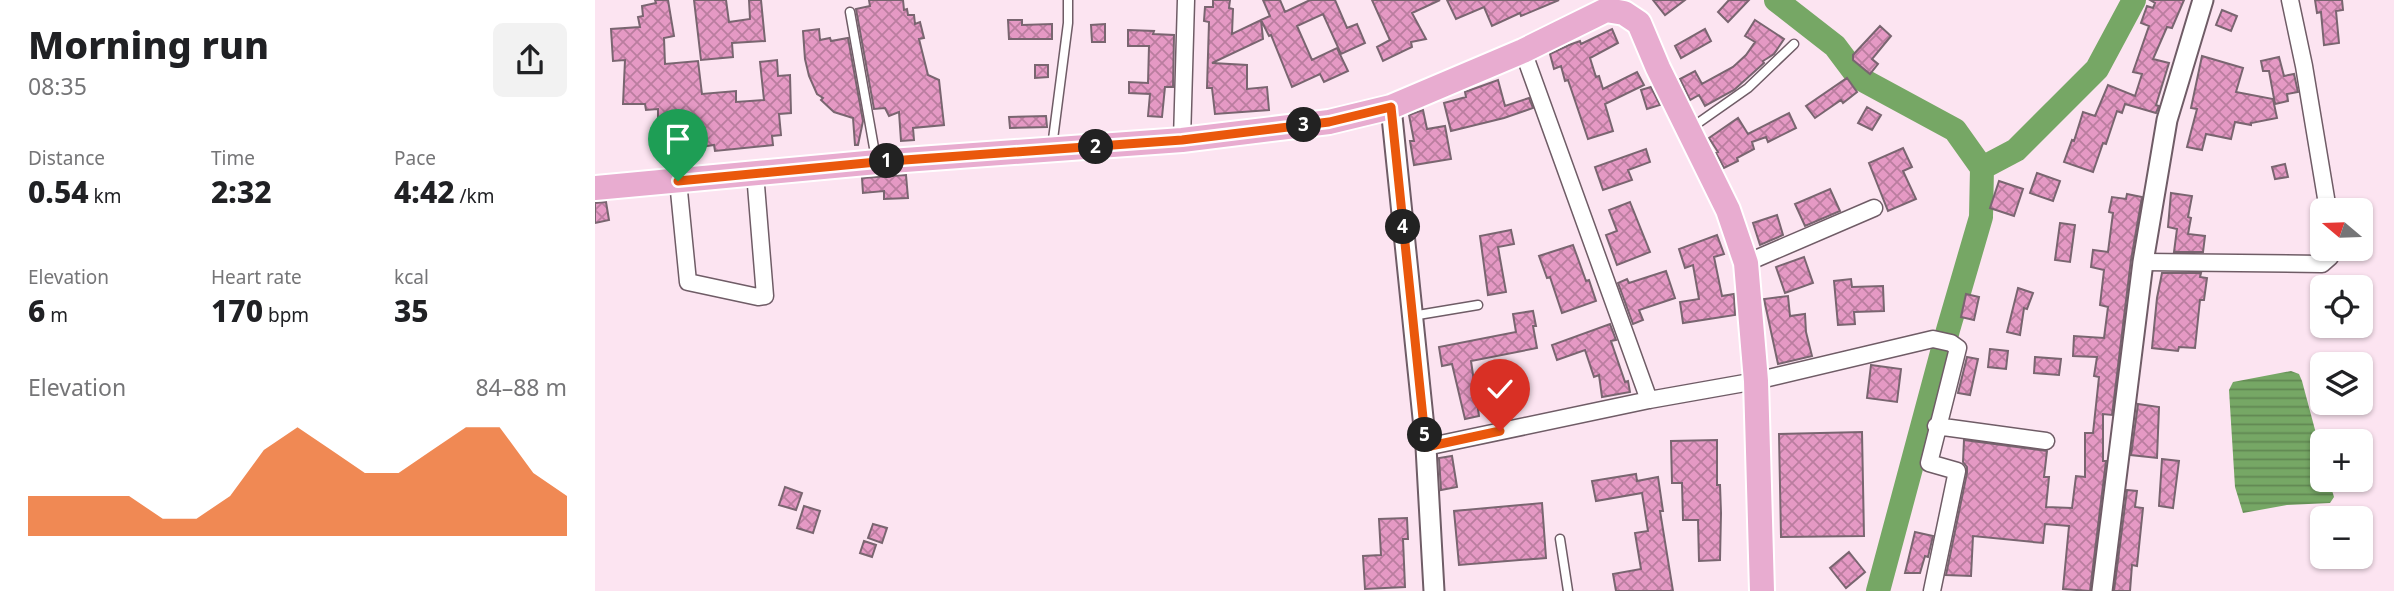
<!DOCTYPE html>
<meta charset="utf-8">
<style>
:root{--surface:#fff;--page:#f2f2f2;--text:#202124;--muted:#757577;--accent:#ea580c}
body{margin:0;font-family:"Noto Sans",sans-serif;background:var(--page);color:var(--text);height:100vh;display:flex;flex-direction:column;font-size:26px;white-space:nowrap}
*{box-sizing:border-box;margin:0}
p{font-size:23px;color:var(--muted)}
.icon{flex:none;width:38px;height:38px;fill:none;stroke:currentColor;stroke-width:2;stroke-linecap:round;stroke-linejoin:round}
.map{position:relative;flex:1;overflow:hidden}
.panel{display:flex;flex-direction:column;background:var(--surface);width:595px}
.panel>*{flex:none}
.needle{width:46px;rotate:289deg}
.buttons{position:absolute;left:1715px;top:198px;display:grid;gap:14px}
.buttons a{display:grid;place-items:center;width:63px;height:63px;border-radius:10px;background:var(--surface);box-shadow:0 2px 5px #0004;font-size:35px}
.pin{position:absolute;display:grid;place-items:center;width:60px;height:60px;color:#fff;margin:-72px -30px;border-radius:50% 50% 50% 0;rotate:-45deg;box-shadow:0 0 7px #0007}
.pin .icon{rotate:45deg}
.km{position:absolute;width:35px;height:35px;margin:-18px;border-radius:50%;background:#222;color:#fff;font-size:19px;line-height:35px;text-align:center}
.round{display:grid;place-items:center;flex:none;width:74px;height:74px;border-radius:10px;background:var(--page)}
.head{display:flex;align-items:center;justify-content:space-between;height:119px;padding:0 28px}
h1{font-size:38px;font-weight:800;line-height:52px}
.figures{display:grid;grid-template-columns:repeat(3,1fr);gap:10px;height:119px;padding:7px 28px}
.figures div{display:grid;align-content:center}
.figures b{font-size:30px;font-weight:800}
.figures small{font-size:19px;font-weight:400}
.figures p{font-size:19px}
.chart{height:196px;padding:14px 28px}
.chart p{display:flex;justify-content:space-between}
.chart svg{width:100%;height:126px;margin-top:7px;fill:var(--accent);opacity:.7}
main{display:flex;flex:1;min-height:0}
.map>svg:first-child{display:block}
.water{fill:url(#water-rules)}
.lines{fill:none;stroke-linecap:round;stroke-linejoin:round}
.river{stroke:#76a765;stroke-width:24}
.building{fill:url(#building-cross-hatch);stroke:#796570;stroke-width:2}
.service-casing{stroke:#6f5c66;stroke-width:11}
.minor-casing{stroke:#6f5c66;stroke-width:19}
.tertiary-casing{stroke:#6f5c66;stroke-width:23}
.primary-casing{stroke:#fff;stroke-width:28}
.service{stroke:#fff;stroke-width:8}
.minor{stroke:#fff;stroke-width:16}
.tertiary{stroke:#fff;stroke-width:19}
.primary{stroke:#e8acd0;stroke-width:24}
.route-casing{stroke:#fff;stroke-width:14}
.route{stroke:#ea580c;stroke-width:9}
</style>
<main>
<section class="panel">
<div class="head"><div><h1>Morning run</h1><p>08:35</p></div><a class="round"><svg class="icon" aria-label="share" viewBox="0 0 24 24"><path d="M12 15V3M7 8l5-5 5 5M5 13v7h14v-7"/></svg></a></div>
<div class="figures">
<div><p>Distance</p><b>0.54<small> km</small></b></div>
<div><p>Time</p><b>2:32</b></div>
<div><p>Pace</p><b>4:42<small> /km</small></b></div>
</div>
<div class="figures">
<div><p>Elevation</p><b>6<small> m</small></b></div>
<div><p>Heart rate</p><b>170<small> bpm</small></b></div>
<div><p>kcal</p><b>35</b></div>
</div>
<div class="chart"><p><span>Elevation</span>84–88 m</p>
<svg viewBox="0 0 160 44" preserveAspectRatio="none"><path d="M0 44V30L10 30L20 30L30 30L40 38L50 38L60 30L70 14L80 6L90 14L100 22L110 22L120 14L130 6L140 6L150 22L160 30V44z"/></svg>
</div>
</section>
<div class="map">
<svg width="1799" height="591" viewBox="0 0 1799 591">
<defs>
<pattern id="water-rules" width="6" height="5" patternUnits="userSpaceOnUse" patternTransform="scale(1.75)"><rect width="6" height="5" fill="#76a765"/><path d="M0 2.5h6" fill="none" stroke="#618853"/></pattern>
<pattern id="building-cross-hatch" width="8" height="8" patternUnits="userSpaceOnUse" patternTransform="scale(1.75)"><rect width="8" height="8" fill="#e599c4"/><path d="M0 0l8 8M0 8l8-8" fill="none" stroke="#ba7d9f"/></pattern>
</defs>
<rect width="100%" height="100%" fill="#fce4f1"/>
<!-- water -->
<path class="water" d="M 1696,371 L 1704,374 L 1707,381 L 1727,456 L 1727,480 L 1734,480 L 1739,497 L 1735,503 L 1692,505 L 1648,513 L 1640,487 L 1634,390 L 1638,382 Z"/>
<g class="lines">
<!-- river -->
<path class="river" d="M 1181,0 L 1240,46 L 1264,78 L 1360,130 L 1387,168 L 1386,217 L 1353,330 L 1283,591
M 1387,168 L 1421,150 L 1502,69 L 1539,0"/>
</g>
<!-- building -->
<path class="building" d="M 60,0 L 73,0 L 79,36 L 69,38 L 70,64 L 103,61 L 107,94 L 141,91 L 141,102 L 169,100 L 165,62 L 182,60 L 183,76 L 195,75 L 196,113 L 184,114 L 186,135 L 177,136 L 178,145 L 120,151 L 119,145 L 98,148 L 99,154 L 63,156 L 63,109 L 51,110 L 50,104 L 28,104 L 30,60 L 18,61 L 16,29 L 45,27 L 43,17 L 48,16 L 47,6 L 61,3 Z
M 99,0 L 131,0 L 134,22 L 155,19 L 154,0 L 166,0 L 170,41 L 137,43 L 138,57 L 106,60 Z
M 274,0 L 308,0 L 309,10 L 312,9 L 313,15 L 319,15 L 320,24 L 325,22 L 329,38 L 324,39 L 333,75 L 344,80 L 349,125 L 318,128 L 319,140 L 306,141 L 304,112 L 294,116 L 290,108 L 279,109 L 261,9 L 275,6 Z
M 618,0 L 635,0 L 634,8 L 638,9 L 637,34 L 666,20 L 668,39 L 617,63 L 652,65 L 652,89 L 672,87 L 674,110 L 620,114 L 617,88 L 612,88 L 614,22 L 609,21 L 610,7 L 618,7 Z
M 668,0 L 685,0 L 690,12 L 715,0 L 740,0 L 752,28 L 762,24 L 770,43 L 746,54 L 728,14 L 702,26 L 717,60 L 742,48 L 753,71 L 729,82 L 725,74 L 697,87 L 676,35 L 674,36 L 666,20 L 675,16 Z
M 777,0 L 845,0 L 817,13 L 831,39 L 816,42 L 817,47 L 788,61 L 782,47 L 795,40 Z
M 852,0 L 964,0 L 926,16 L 925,13 L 897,26 L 889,7 L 861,19 Z
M 1058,0 L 1090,0 L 1070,15 Z
M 1134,0 L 1154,0 L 1133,22 L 1123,12 Z
M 1555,0 L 1589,0 L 1577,28 L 1572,27 L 1558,59 L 1574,63 L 1561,105 L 1564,106 L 1561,113 L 1530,104 L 1527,113 L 1522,111 L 1511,144 L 1508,143 L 1498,172 L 1469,162 L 1477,140 L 1479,141 L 1488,112 L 1500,116 L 1513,85 L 1540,96 L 1547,74 L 1538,72 L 1554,26 L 1546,23 L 1552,6 L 1558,8 L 1560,3 Z
M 1720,0 L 1747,0 L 1748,10 L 1741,11 L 1744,43 L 1729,45 L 1726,12 L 1722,13 Z
M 1627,10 L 1642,16 L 1636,31 L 1621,25 Z
M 413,20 L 427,20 L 427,25 L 457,24 L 457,39 L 414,39 Z
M 1160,20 L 1189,39 L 1179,54 L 1168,61 L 1169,63 L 1139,90 L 1110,106 L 1104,95 L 1095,100 L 1085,79 L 1100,71 L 1107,84 L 1138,67 L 1151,55 L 1160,42 L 1150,36 Z
M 510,24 L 510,42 L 497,42 L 496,25 Z
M 1285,26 L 1296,36 L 1277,59 L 1283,64 L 1275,74 L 1258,60 L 1258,55 Z
M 224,29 L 225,40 L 235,38 L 236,41 L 253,38 L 268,121 L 263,145 L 260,145 L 258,118 L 239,112 L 226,100 L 228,98 L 222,94 L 214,76 L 210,59 L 208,31 Z
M 1017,29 L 1023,43 L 995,58 L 1001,77 L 1004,76 L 1008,89 L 1042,72 L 1049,85 L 1010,104 L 1018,131 L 993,139 L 973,80 L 970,81 L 966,66 L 959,69 L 955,54 L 974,45 L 985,41 L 986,44 Z
M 1110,29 L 1116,41 L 1086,58 L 1080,46 Z
M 533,30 L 559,31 L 558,34 L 579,35 L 578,87 L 570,87 L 567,117 L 553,116 L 555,94 L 534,93 L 534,82 L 553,83 L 554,46 L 533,46 Z
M 1607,56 L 1648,68 L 1641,92 L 1678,99 L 1682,118 L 1656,123 L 1656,125 L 1640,122 L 1636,139 L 1611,134 L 1607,150 L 1592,147 L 1602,109 L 1596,108 Z
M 1684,57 L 1689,76 L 1699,74 L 1703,92 L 1692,94 L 1693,101 L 1680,104 L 1674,71 L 1668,71 L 1666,61 Z
M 440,65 L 453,65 L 453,77 L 440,78 Z
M 1252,78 L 1262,92 L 1248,103 L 1246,100 L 1220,118 L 1211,106 Z
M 903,80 L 910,106 L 934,98 L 938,108 L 909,118 L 856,131 L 849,103 L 871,97 L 870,92 Z
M 1056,87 L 1065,105 L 1052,109 L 1046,90 Z
M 1272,107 L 1286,115 L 1277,130 L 1263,123 Z
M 828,110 L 832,129 L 850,126 L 856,159 L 819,165 L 815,141 L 819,141 L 814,115 Z
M 1194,113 L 1201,128 L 1173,142 L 1171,137 L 1157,142 L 1159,149 L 1142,158 L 1143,161 L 1129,168 L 1121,153 L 1123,152 L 1114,138 L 1143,118 L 1153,134 Z
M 451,116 L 452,127 L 415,128 L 414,117 Z
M 1308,148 L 1317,167 L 1308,171 L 1321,199 L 1293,211 L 1274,163 Z
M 1051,149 L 1055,162 L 1033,170 L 1037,180 L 1008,190 L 1000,167 Z
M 1690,164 L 1693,177 L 1680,179 L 1677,167 Z
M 1442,173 L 1465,181 L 1458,201 L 1435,193 Z
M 311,175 L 313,198 L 289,199 L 289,191 L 268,193 L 267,178 Z
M 1404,181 L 1428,189 L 1419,216 L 1395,208 Z
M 1235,189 L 1245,211 L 1210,226 L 1200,204 Z
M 1576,193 L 1597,196 L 1593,217 L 1596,218 L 1593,234 L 1610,236 L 1608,252 L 1579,252 L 1582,229 L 1573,227 Z
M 1532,194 L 1547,197 L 1536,260 L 1517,415 L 1508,414 L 1508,461 L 1511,461 L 1495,591 L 1468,589 L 1474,526 L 1450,524 L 1448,543 L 1378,536 L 1376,576 L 1351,575 L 1372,473 L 1372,467 L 1368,462 L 1369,440 L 1452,451 L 1449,477 L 1454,477 L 1451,507 L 1477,508 L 1481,476 L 1490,477 L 1490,433 L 1498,433 L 1504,377 L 1499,376 L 1502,357 L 1478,356 L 1479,336 L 1509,338 L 1513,307 L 1505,305 L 1509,270 L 1496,267 L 1498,250 L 1513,252 L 1518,213 L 1514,212 L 1517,197 L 1531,199 Z
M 11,202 L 14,220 L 0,223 L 0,203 Z
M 1035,202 L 1055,252 L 1022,265 L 1011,235 L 1022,231 L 1014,210 Z
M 1182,215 L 1188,235 L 1165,245 L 1158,223 Z
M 1465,223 L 1480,225 L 1475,262 L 1460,260 Z
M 916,230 L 919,244 L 903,247 L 911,292 L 893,295 L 885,236 Z
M 1122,235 L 1129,254 L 1119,257 L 1127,296 L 1139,294 L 1140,315 L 1088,323 L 1085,302 L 1104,299 L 1098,265 L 1090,268 L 1084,249 Z
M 978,245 L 991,281 L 994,280 L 1001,301 L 967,313 L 955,277 L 952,278 L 944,256 Z
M 1209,257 L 1218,283 L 1190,293 L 1181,267 Z
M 1071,271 L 1080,298 L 1044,310 L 1048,320 L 1038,324 L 1023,283 L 1032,279 L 1034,283 Z
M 1567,273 L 1606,273 L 1605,277 L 1612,278 L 1609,300 L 1605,300 L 1600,348 L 1584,347 L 1583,351 L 1557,348 L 1562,298 Z
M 1256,279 L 1257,287 L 1288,286 L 1289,311 L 1259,312 L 1260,324 L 1243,325 L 1239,281 Z
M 1423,288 L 1438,293 L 1432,309 L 1429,308 L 1425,335 L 1412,332 Z
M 1371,294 L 1384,297 L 1379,320 L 1366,317 Z
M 1193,296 L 1195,316 L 1210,314 L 1211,332 L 1217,356 L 1183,364 L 1169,299 Z
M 938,311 L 941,326 L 938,326 L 942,348 L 876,361 L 884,416 L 870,419 L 857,364 L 847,366 L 844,347 L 921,332 L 918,314 Z
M 1015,324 L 1021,340 L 1016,341 L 1030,382 L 1033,381 L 1035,392 L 1007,397 L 1004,375 L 999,377 L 990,350 L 962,360 L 957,345 Z
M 1395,349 L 1413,351 L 1411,369 L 1393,367 Z
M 1372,357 L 1383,359 L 1375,395 L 1363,393 Z
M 1440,357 L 1466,359 L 1464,375 L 1439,373 Z
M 1276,365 L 1306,369 L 1302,402 L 1272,398 Z
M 1543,404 L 1564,407 L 1562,458 L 1536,455 Z
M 1267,432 L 1269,536 L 1186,537 L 1184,434 Z
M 1122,440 L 1122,485 L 1125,485 L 1126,513 L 1125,560 L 1104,561 L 1103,520 L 1088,520 L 1087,483 L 1077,483 L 1076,441 Z
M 857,456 L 862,487 L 846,490 L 844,458 Z
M 1567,459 L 1584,461 L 1578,508 L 1564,506 Z
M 1041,474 L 1042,481 L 1063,477 L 1068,511 L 1065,511 L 1078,591 L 1021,591 L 1018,574 L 1046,569 L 1040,533 L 1053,531 L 1047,493 L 1001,501 L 997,481 Z
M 190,487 L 207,493 L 201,510 L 184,505 Z
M 1532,490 L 1542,491 L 1540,507 L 1548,508 L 1542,566 L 1537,565 L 1535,591 L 1519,591 Z
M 947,503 L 951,558 L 864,565 L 859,511 Z
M 209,506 L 225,511 L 218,533 L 202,528 Z
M 812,518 L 813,539 L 808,539 L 810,587 L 770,589 L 768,556 L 786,555 L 784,519 Z
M 278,524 L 292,528 L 287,543 L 273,538 Z
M 1320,532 L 1338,536 L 1333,557 L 1330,556 L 1325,573 L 1310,573 Z
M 269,541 L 281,545 L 277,557 L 265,553 Z
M 1254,552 L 1270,572 L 1251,588 L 1235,568 Z"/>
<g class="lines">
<!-- service casing -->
<g class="service-casing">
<path id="service" d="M 255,12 L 281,159
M 1096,128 L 1153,88 L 1199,44
M 457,147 L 473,23 L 473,0
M 817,316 L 883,305
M 965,539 L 973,591"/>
</g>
<!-- minor casing -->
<g class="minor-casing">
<path id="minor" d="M 1695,0 L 1709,66 L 1733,210
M 928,51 L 1054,400
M 587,140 L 591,0
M 83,181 L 93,282 L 163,297 L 170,296 L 160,173
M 1548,262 L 1727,264 L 1735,257 L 1737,248
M 1151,263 L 1279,208
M 1341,426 L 1451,441
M 831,447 L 1054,400 L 1161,381 L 1338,339 L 1356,343 L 1363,348 L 1334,463 L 1362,471 L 1337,591"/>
</g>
<!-- tertiary casing -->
<g class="tertiary-casing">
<path id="tertiary" d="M 796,107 L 831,447 L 839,591
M 1507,591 L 1548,262 L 1572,120 L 1608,0"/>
</g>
<!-- primary casing -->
<g class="primary-casing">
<path id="primary" d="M 0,188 L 282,162 L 587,140 L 734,122 L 796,107 L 928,51 L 1011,10 L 1029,13 L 1044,23 L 1063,68 L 1133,210 L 1151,263 L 1161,381 L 1167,591"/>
</g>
<!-- service -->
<use href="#service" class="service"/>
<!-- minor -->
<use href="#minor" class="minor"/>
<!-- tertiary -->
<use href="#tertiary" class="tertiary"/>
<!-- primary -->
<use href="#primary" class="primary"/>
</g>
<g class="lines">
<!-- route casing -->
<g class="route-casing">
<path id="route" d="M 83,181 L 282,162 L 587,140 L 734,122 L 796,107 L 831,447 L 905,431"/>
</g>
<!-- route -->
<use href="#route" class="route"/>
</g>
</svg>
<div class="buttons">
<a><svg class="needle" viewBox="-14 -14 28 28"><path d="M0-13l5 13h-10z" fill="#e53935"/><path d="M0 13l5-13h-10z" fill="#757577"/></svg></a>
<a><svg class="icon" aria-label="locate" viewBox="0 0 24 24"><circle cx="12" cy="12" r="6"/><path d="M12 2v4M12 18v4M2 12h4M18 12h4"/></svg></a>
<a><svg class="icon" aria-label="layers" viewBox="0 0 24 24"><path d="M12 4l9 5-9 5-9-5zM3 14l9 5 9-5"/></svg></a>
<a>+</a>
<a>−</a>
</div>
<div class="pin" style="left:83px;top:181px;background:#1e9e55"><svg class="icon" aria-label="arrive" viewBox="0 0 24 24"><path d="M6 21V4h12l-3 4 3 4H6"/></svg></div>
<div class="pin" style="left:905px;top:431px;background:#d93025"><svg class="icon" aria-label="check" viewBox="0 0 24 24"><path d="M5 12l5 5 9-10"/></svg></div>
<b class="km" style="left:292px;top:161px">1</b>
<b class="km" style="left:501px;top:147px">2</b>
<b class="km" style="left:709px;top:125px">3</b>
<b class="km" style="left:808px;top:227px">4</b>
<b class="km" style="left:830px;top:435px">5</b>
</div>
</main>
